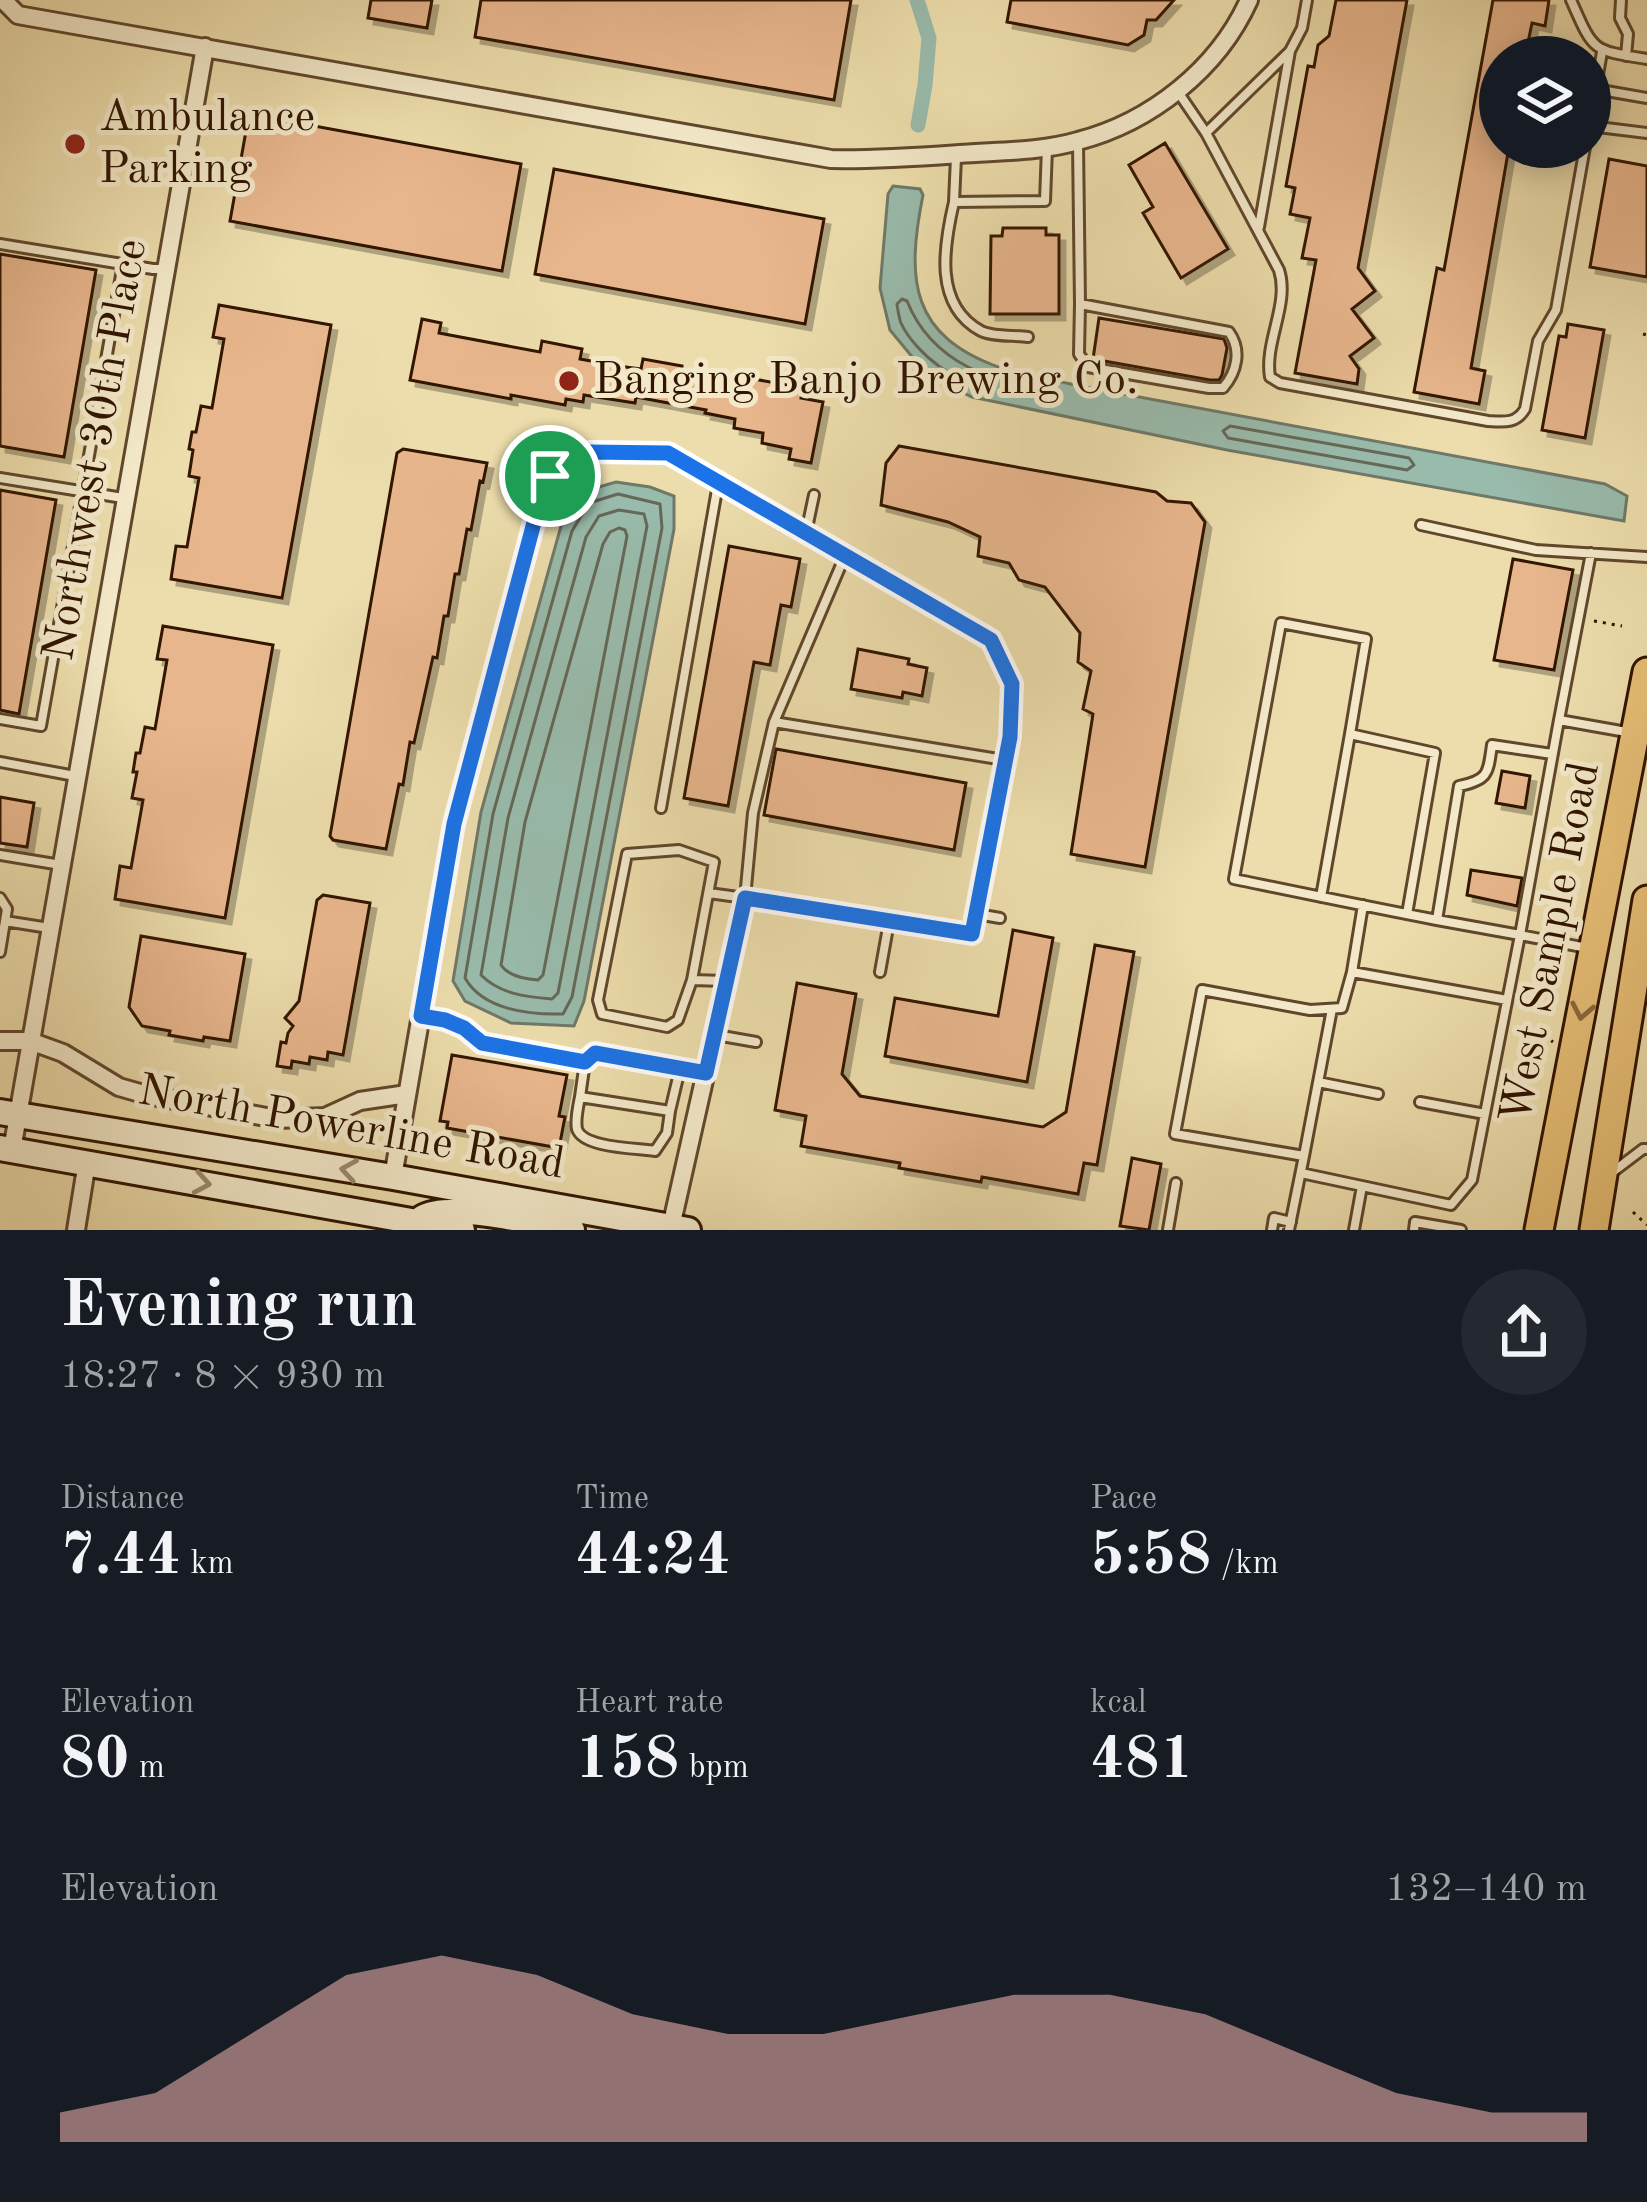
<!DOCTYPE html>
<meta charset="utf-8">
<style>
:root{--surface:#171b24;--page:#242831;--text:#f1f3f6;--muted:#9ea1a6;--accent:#c59692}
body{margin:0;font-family:"Old Standard TT",serif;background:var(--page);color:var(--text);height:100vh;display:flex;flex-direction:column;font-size:45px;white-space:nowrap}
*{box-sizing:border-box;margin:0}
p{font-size:39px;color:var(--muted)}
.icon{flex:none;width:66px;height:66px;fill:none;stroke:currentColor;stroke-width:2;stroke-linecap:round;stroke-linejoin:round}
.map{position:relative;height:1230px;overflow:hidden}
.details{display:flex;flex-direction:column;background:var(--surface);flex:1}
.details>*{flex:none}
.buttons{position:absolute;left:1479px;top:36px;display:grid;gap:24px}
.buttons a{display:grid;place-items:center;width:132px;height:132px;border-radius:50%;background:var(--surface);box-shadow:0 6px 30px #0003;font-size:60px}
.pin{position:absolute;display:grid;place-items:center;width:102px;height:102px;color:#fff;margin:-51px;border:6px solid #fff;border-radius:50%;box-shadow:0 3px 12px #0007}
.round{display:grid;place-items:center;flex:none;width:126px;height:126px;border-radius:63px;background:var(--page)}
.headline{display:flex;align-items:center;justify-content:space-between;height:204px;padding:0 60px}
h1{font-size:66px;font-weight:600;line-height:90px}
.stats{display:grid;grid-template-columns:repeat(3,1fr);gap:18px;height:204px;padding:12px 60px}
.stats div{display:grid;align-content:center}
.stats b{font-size:60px;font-weight:600}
.stats small{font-size:33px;font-weight:400}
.stats p{font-size:33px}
.chart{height:336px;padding:24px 60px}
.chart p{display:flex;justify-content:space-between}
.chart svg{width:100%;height:216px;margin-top:12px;fill:var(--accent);opacity:.7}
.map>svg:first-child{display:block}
.water{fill:#99bbac;stroke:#6f7968;stroke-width:3}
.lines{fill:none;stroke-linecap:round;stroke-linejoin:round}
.shore{stroke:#656856;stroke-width:3}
.canal{stroke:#99bbac;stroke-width:15}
.building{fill:#e8b68d;stroke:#311501;stroke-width:3;filter:url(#shadow)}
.service-casing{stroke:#60472c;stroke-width:14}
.minor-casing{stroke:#60472c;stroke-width:22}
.secondary-casing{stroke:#311501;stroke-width:30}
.primary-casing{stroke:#311501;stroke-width:33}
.path{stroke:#311501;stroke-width:3;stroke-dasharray:3 6;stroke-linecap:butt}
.service{stroke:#f3e9c9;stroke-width:8}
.minor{stroke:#f3e9c9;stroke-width:16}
.secondary{stroke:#f3e9c9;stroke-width:24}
.primary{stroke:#e6be76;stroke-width:27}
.oneway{stroke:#8c6a3c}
.oneway2{stroke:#9c8a6f}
.route-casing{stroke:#fff;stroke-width:24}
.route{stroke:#1a73e8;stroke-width:15}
.poi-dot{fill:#8f2418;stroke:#f3e9c9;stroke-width:4.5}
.labels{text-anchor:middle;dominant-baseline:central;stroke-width:10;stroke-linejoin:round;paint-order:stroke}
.poi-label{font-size:45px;fill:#311501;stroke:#f3e9c9;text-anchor:start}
.street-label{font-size:45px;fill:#311501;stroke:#f3e9c9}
</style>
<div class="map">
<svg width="1647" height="1230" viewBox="0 0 1647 1230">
<defs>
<filter id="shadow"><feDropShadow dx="6" dy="6" stdDeviation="0" flood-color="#0004"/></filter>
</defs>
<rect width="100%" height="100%" fill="#edddac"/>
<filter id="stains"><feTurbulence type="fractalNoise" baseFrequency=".00167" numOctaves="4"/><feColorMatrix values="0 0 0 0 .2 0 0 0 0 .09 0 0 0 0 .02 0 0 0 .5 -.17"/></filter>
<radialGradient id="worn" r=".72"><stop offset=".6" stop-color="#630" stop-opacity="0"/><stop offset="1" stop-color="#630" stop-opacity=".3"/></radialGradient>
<!-- water -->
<path class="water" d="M 893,186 L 920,189 L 923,195 C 906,280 910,336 1001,368 C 1024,376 1051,379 1075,385 L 1605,484 L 1627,496 L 1624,521 L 1227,450 L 972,397 L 928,376 L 890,330 L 880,288 L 888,194 Z
M 616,482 L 650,487 L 674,496 L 674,529 L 584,1001 L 574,1026 L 511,1023 L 465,1001 L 453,981 L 481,812 L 561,526 L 581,492 Z"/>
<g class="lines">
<!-- shore -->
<path class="shore" d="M 902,299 L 907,301 C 919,331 939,352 968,367 C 978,372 986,374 994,381 L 992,386 C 960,389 914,352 901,323 C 900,322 897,306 897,304 Z
M 1230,426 L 1409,458 L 1414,465 L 1407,470 L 1228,438 L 1223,431 Z
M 618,494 L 660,504 L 662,528 L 572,997 L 563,1014 C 530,1015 483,1010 465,978 L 493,814 L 572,531 L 589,503 Z
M 619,510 L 644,514 L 647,526 L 558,993 L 552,999 C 526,997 500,994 481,975 L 508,818 L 586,537 L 599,516 Z
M 619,528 L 625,530 L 627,536 L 543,975 L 538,980 C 525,979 508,976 501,965 L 525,822 L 603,544 L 610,532 Z"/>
<!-- canal -->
<path class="canal" d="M 917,0 L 929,38 L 925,85 L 918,125"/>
</g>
<!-- building -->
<path class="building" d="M 371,0 L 432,0 L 427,28 L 368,18 Z
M 481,0 L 851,0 L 834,100 L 475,37 Z
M 1011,0 L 1174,0 L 1156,20 L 1147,20 L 1144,35 L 1128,45 L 1007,22 Z
M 1336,0 L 1407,0 L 1358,268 L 1375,291 L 1352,309 L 1374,338 L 1350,356 L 1359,369 L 1357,384 L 1295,373 L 1316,260 L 1302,258 L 1310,218 L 1290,214 L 1295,188 L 1286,186 L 1308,66 L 1314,67 L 1318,45 L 1329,36 Z
M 1493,0 L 1549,0 L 1545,26 L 1532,23 L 1525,57 L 1500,57 L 1500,147 L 1509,147 L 1471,368 L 1485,371 L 1479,404 L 1414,392 L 1437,268 L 1444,270 Z
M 249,114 L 521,164 L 502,271 L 230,221 Z
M 1165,143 L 1228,249 L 1181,278 L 1143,213 L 1153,207 L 1129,165 Z
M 1609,159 L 1647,166 L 1647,277 L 1590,267 Z
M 554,169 L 824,219 L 805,324 L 535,274 Z
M 1003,228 L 1046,228 L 1046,235 L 1059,235 L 1059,314 L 990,314 L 991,236 L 1002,236 Z
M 0,254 L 96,270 L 64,457 L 0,446 Z
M 219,305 L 331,325 L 282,598 L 171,579 L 176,546 L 187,547 L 199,478 L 189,476 L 193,450 L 189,449 L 192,432 L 196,432 L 201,406 L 212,408 L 224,339 L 213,337 Z
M 1099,318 L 1224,339 L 1227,348 L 1222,375 L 1219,380 L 1210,380 L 1093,359 Z
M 422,319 L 441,323 L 439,333 L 540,352 L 542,341 L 582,349 L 580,359 L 618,366 L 641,369 L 643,359 L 682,366 L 681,376 L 741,387 L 743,377 L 803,388 L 801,398 L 823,402 L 811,463 L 789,459 L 791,449 L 762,443 L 763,433 L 734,428 L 735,419 L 705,413 L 706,410 L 636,397 L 635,403 L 584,395 L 583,402 L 566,399 L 565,405 L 511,395 L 511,399 L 410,380 Z
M 1568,324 L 1604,330 L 1585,438 L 1542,430 L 1559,336 L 1566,337 Z
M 899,446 L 1156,492 L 1167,501 L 1191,503 L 1205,522 L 1145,867 L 1071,854 L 1093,714 L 1083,709 L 1091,671 L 1078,662 L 1080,633 L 1045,587 L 1019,580 L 1009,563 L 978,556 L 980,537 L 948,522 L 881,505 L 886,463 Z
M 403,449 L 487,463 L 483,482 L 480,481 L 471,530 L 467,529 L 459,574 L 455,574 L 448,616 L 444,616 L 437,658 L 433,657 L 414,743 L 410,742 L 403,785 L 399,784 L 386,849 L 333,840 L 330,836 L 397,453 Z
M 0,490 L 56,500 L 19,714 L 0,710 Z
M 729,546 L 800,559 L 791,607 L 781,605 L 770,665 L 754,662 L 728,806 L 684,798 Z
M 1513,559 L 1573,570 L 1554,670 L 1494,660 Z
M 163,626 L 273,645 L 225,918 L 115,899 L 120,866 L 131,868 L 143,800 L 132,798 L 137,772 L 133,772 L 136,753 L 140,753 L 145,727 L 155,729 L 167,660 L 157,659 Z
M 858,649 L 909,659 L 908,664 L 927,668 L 922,696 L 903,692 L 902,698 L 851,689 Z
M 776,749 L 966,783 L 954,850 L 764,815 Z
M 1502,771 L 1530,776 L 1525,808 L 1496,803 Z
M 0,797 L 34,803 L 27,847 L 0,843 Z
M 1471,870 L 1522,878 L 1517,906 L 1467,895 Z
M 323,895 L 370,903 L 343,1055 L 328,1052 L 327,1060 L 310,1057 L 309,1064 L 292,1061 L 291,1068 L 277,1066 L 281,1042 L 286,1043 L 288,1033 L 293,1026 L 285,1018 L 299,1001 L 317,900 Z
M 1013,930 L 1053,938 L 1027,1082 L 885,1056 L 895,998 L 998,1016 Z
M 141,936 L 245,954 L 230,1041 L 204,1037 L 203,1041 L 169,1035 L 170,1031 L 142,1026 L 129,1007 Z
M 1095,945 L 1134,952 L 1097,1165 L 1084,1163 L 1078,1194 L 982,1177 L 981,1182 L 899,1168 L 900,1163 L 801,1146 L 806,1116 L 775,1110 L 797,983 L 856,994 L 842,1074 L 860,1096 L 1043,1127 L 1066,1112 Z
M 452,1055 L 567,1075 L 559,1116 L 565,1117 L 559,1148 L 447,1128 L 448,1122 L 440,1121 Z
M 1132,1158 L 1161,1164 L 1149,1230 L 1120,1226 Z"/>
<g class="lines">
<!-- service casing -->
<g class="service-casing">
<path id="service" d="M 1571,0 C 1594,52 1591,50 1647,59
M 1621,0 L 1620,18 L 1628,34 L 1626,56
M 1595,89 L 1647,98
M 1178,92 L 1206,133 L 1279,270 C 1290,304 1264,342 1270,377 L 1280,383 L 1488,421 C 1504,422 1516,424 1525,409 L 1538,341 L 1556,310 L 1585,147
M 1590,120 L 1602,52
M 1590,126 L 1647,133
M 1206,133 L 1290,51 L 1302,28 L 1307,0
M 1078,143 L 1080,304 L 1229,332 C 1242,350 1237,372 1223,388 L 1209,388 L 1088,367 L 1079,354 L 1080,304
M 956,157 L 954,202 L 1045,201 L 1047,148
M 954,202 C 944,245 933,305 981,331 C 993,337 1015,335 1028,337
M 1259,227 L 1290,51
M 0,244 L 153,269 L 164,269
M 0,478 L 123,498
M 1421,525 L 1536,550 L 1647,557
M 806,533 L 814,495
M 1591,553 L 1559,720 L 1632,733
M 0,719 L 41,726 L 123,264
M 1559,720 L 1520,935 L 1587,948
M 774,722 L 1004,760
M 0,762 L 75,776
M 661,808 L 718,484
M 0,855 L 61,865
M 709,893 L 745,898 L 753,813 L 774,722 L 844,558
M 1321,897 L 1350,734
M 0,898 L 7,909 L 0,952
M 977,914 L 1000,918
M 1407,914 L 1435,753 L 1350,734 L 1366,639 L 1281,623 L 1234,879 C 1302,893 1369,907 1437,920
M 5,921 L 49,928
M 880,972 L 889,922
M 1352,972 L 1363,905
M 692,980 L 714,862 L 679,850 L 627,854 L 598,1000 L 602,1014 L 667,1027 L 678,1020 L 692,980 L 725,981
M 422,1016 L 464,1028 L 482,1043 L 585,1062 L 595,1053 L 704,1073
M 716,1035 L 756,1042
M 585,1062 L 580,1097 L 670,1111 L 680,1069
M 1318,1082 L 1378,1094
M 580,1097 C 578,1107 575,1120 577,1129 C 583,1148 636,1148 655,1151 L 667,1133 L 670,1111
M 1420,1102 L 1485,1114
M 1304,1156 L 1332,1009
M 1301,1173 L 1362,1186
M 1610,1174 L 1643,1149 L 1647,1149
M 1168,1230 L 1176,1183
M 1272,1230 L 1274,1218 L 1291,1222
M 1289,1230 L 1304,1156 L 1175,1134 L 1202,990 L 1310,1010 L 1342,1008 L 1352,972 L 1507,1000
M 1354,1230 L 1362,1186 L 1451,1205 L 1472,1180 L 1520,935 L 1437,920 L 1459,786 C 1489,780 1488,773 1492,745 L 1552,754
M 1414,1230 L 1415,1222 L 1461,1230"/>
</g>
<!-- minor casing -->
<g class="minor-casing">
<path id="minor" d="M 3,0 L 18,15 L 831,159 C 874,160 916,157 959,154 C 998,151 1040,152 1078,141 C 1151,122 1218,69 1249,0
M 0,1041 L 30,1041 L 63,1053 L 119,1087 L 147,1095 L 277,1119 L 325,1117 L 360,1101 L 407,1094
M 12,1150 L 205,47
M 393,1177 L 454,824 L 541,496 L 551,477 L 565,462 L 590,452 L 668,453 L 991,640 L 1012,684 L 1010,737 L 972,934 L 745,898 L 671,1227
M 76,1230 L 87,1162"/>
</g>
<!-- secondary casing -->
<g class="secondary-casing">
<path id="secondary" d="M 0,1112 L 393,1177 L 688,1230
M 0,1148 L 462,1230
M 422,1218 C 450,1201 538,1223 572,1230"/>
</g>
<!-- primary casing -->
<g class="primary-casing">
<path id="primary" d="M 1539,1230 L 1647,672
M 1594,1230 L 1647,900"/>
</g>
<!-- path -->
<path class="path" d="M 1643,334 L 1647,335
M 1594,621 L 1622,626
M 1521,1036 L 1521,1032 L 1547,1037 L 1553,1042
M 1633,1212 L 1647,1225"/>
<!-- service -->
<use href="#service" class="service"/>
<!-- minor -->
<use href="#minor" class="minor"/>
<!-- secondary -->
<use href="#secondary" class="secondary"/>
<!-- primary -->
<use href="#primary" class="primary"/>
</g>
<!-- one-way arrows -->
<defs><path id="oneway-chevron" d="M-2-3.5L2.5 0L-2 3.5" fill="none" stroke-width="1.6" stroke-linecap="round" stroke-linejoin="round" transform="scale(3)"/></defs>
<use class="oneway" href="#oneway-chevron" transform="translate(1582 1011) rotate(101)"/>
<g class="oneway2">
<use href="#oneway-chevron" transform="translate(349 1170) rotate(-171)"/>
<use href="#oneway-chevron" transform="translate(202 1183) rotate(10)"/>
</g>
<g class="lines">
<!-- route casing -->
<g class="route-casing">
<path id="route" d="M 590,452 L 668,453 L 991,640 L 1012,684 L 1010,737 L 972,934 L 745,898 L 706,1073 L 595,1053 L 585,1062 L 482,1043 L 464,1028 L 445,1020 L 421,1016 L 454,824 L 541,496 C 554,469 561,463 590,452 Z"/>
</g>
<!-- route -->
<use href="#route" class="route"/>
</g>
<!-- markers -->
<g class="poi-dot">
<circle cx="75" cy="144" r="12"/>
<circle cx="569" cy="381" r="12"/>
</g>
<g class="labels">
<!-- poi labels -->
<g class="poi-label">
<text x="99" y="118">Ambulance<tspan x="99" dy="52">Parking</tspan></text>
<text x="593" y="381">Banging Banjo Brewing Co.</text>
</g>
<!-- street labels -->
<g class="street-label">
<text transform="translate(97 450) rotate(-80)">Northwest 30th Place</text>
<text transform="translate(1552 943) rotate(-79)">West Sample Road</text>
<text transform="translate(351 1129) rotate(10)">North Powerline Road</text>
</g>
</g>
<rect width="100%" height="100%" filter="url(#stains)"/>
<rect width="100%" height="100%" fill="url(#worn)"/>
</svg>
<div class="buttons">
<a><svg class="icon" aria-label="layers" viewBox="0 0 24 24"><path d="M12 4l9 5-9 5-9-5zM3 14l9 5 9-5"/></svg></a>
</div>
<div class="pin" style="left:550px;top:476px;background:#1e9e55"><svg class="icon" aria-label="arrive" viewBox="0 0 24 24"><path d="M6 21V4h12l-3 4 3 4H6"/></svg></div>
</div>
<section class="details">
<div class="headline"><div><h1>Evening run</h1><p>18:27 · 8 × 930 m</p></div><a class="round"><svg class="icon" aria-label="share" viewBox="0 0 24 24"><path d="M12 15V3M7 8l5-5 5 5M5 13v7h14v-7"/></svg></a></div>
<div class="stats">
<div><p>Distance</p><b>7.44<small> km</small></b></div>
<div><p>Time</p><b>44:24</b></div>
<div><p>Pace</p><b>5:58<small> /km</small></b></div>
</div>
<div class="stats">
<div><p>Elevation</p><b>80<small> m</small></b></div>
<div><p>Heart rate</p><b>158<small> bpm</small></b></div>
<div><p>kcal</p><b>481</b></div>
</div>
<div class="chart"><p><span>Elevation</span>132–140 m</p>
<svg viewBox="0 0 160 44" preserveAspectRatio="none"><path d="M0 44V38L10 34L20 22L30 10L40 6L50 10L60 18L70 22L80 22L90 18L100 14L110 14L120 18L130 26L140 34L150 38L160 38V44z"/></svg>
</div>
</section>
